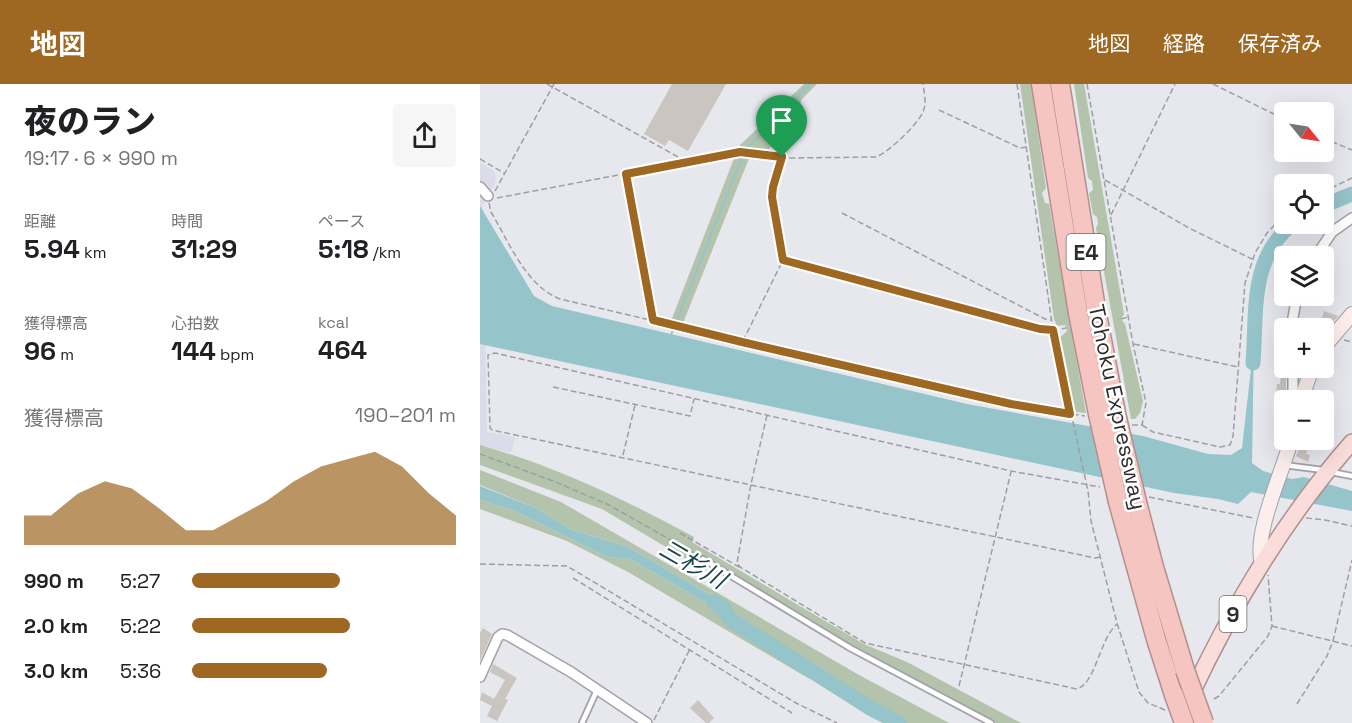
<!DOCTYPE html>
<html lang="ja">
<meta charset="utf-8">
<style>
:root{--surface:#fff;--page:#f6f6f6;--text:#202124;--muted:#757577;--accent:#9e6722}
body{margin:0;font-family:"Space Grotesk","Noto Sans JP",sans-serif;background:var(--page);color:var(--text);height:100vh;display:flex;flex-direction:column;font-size:22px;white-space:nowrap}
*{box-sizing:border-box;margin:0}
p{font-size:20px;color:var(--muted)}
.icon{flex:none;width:33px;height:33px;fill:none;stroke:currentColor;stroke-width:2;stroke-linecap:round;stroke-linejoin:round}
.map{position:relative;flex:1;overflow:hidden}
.side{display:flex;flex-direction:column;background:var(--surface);width:480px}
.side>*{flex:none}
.needle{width:39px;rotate:120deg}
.fabs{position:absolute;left:794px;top:18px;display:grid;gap:12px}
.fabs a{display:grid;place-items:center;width:60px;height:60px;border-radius:6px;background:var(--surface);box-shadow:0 6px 24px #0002;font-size:30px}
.pin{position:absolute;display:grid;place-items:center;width:51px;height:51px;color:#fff;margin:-62px -26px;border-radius:50% 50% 50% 0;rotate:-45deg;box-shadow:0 0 6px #0007}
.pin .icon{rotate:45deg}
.round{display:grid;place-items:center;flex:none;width:63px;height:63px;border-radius:6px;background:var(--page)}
.overview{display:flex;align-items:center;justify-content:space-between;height:102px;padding:0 24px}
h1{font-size:33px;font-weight:800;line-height:45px}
.stats{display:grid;grid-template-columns:repeat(3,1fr);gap:9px;height:102px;padding:6px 24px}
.stats div{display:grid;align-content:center}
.stats b{font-size:26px;font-weight:800}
.stats small{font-size:16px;font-weight:400}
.stats p{font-size:16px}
.chart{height:168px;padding:12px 24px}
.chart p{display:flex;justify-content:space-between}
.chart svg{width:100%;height:108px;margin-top:6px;fill:var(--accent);opacity:.7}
ul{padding:0 24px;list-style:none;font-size:20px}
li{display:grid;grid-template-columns:96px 72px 1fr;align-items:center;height:45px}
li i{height:15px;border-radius:8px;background:var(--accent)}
header{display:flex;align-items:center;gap:36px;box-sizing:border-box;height:84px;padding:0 30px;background:var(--accent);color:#fff}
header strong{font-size:28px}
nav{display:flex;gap:33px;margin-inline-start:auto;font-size:21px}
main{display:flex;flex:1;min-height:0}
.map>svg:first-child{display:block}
.built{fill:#dbdbe9}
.green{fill:#b3c3ac}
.water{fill:#95c4ca}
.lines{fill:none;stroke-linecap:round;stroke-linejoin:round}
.stream{stroke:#95c4ca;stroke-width:2}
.river{stroke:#95c4ca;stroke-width:15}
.building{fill:#cbc5c1}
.lane-casing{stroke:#a2a2a8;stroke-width:8}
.street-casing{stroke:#a2a2a8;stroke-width:12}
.secondary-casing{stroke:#a2a2a8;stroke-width:16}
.primary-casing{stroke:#b0908e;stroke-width:18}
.highway-casing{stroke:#b0908e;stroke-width:21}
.path{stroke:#9e9ea3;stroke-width:1.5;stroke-dasharray:6 3;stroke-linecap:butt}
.lane{stroke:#fff;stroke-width:4.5}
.street{stroke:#fff;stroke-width:9}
.secondary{stroke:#fceeec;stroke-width:14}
.primary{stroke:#fadcda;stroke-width:15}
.highway{stroke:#f6c5c1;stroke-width:18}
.highway-bridge-casing{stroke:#b0908e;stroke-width:21;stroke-linecap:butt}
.highway-bridge{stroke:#f6c5c1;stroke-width:18}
.route-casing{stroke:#fff;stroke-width:12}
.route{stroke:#9e6722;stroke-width:8}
.labels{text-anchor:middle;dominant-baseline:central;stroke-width:5;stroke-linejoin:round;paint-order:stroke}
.shield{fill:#fff;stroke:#6c6c6d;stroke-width:1.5}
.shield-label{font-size:21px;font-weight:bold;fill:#2d2d2f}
.street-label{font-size:22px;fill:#2d2d2f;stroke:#fff}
.water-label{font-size:24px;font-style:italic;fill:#184349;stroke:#fff}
</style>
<header>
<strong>地図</strong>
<nav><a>地図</a><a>経路</a><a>保存済み</a></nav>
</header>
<main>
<section class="side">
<div class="overview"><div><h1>夜のラン</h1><p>19:17 · 6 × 990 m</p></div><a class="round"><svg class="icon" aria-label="share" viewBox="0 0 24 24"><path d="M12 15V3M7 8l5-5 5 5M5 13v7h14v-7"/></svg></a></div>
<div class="stats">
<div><p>距離</p><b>5.94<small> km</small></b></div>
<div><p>時間</p><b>31:29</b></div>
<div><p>ペース</p><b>5:18<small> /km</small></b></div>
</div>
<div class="stats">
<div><p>獲得標高</p><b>96<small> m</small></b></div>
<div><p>心拍数</p><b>144<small> bpm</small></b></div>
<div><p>kcal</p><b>464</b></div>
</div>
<div class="chart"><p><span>獲得標高</span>190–201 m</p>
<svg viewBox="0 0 160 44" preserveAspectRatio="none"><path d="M0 44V32L10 32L20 23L30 18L40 21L50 29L60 38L70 38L80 32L90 26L100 18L110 12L120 9L130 6L140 12L150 23L160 32V44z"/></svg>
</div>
<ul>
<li><b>990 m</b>5:27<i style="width:56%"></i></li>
<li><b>2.0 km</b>5:22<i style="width:60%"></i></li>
<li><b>3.0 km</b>5:36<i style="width:51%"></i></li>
</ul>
</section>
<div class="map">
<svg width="872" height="639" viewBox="0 0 872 639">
<rect width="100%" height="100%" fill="#e7e7ee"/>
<!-- built -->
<path class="built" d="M 0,79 L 13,86 L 16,92 L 15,99 L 3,121 L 7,348 L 35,353 L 31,369 L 0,361 Z"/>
<!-- green -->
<path class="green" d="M 324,0 L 337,0 L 321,16 L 317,46 L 308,45 L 302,65 L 290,63 L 288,68 L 257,64 Z
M 540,0 L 551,0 L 566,104 L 562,109 L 565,119 L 569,120 L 606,329 L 597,328 L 594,325 L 577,256 L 587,247 L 585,241 L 577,242 L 574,235 Z
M 594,0 L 604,0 L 644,230 L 641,235 L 645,240 L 663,317 L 660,329 L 655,335 L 651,335 L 616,144 L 618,140 L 617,133 L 613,130 L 609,109 L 613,106 L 612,97 L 608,94 Z
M 255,72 L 270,72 L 203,239 L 191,237 Z
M 0,361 C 75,382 146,416 214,453 L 212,458 L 384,560 L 427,578 L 541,639 L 516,639 L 512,637 L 376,564 L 223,475 L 213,479 L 122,425 L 0,381 Z
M 0,386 L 81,418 L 379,591 L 469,639 L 413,639 L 321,590 L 148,488 L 87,457 L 0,425 L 0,416 L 33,426 L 127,473 L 150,475 L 249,532 L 246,520 L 148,463 L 90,445 L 56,424 L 0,401 Z"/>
<!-- water -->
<path class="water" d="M 0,122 L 54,212 L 72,222 L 487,320 L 663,352 L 728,370 L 751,371 L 762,364 L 774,258 L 772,379 L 783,387 L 812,395 L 824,393 L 872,407 L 872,427 L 771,408 L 758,420 L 738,415 L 694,409 L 0,260 Z
M 0,402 L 56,424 L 90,445 L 148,463 L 246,520 L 254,533 L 249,532 L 150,475 L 127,473 L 33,426 L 0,416 Z"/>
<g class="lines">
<!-- stream -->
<path class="stream" d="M 191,251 L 260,78 L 269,62 L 330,0"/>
<!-- river -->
<path class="river" d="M 843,122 L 872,110
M 773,279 C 777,228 769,176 812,140
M 234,518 L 243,524 L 251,536 L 390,624 L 419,639"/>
</g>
<!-- building -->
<path class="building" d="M 192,0 L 246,0 L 208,67 L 189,56 L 185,62 L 164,50 Z
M 844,227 L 858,232 L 843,250 L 843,244 L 839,244 Z
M 801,290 L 806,291 L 806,312 L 804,312 L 804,351 L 801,359 L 796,358 L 800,346 L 795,346 L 798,321 L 795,321 L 797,300 L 800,300 Z
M 823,356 L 831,356 L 826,370 L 830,371 L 828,378 L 816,372 Z
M 3,544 L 12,550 L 0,577 L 0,549 Z
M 13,580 L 37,594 L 25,615 L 28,616 L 17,637 L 7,632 L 12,622 L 0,616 L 2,608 L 14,615 L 25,596 L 10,588 Z
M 218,616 L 234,634 L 229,639 L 226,639 L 210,624 Z"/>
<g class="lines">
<!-- lane casing -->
<g class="lane-casing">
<path id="lane" d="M 804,381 L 843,386
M 851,388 L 872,392
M 223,475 L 370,564 L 511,639
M 102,639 L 117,606"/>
</g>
<!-- street casing -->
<g class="street-casing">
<path id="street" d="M 0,103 L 8,112
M 836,172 L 852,148 L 872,134
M 811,244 L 817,212
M 813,284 L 813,316
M 0,593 L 18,553 L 22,550 L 27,551 L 91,588 L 167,639"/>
</g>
<!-- secondary casing -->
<g class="secondary-casing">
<path id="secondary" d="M 843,264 L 872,230
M 821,316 L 832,284
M 782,480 C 773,449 803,388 811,356"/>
</g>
<!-- primary casing -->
<g class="primary-casing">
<path id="primary" d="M 710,613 C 753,521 805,434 872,358"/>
</g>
<!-- highway casing -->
<g class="highway-casing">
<path id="highway" d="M 561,0 L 598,229 L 618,330
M 580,0 L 616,225 L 637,334
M 638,418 L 676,555 L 694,611
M 658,422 L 674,483 L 705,586"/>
</g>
<!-- path -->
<path class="path" d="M 67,0 L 200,74 L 204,78
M 537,0 L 573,246 L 608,407 L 611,437 L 637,539 L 659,608 L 668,619 L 685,626
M 607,0 L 653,260 L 666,319 L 662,341 L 651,341
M 733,0 L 804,35
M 459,26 L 540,64 L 546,63
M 843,54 L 872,66
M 0,75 L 24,89
M 146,92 L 173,235
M 625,96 L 709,144 L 772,175
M 15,107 L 74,0
M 843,108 L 872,94
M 17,114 L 259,68 L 310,74 L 396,73 C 409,68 437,41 443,28 C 447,19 444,9 443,0
M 9,119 L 11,128 C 29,158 46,202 80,215 L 531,320 L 605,332
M 362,129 L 565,235 L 571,236
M 631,131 L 695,0
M 303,176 L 560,245 L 573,246 L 586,244
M 641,235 L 648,233
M 864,256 L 872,258
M 263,257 L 303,176 L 292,113 L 293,103 L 302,73
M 654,260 L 758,283
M 73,303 L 210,332 L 214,315
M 287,331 L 271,400 L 257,479 L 260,483 L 385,559 L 597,605 C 616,599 619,556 637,540
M 662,341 L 673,348 L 740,363 L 750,361 L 753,352 L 765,199 L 775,169 L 787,149 L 804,131
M 0,370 L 73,397 L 129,421 L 219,472
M 143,371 L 155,321
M 669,413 L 773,434
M 826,434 L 845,436 L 872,442
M 200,449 L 259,483
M 620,473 L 615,474 L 12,346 L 10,344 L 8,271 L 15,269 L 531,387 L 620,403
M 0,480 L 87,482 L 316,619 L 357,639
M 93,494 L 312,629
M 792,542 L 872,562
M 479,602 L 531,388
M 734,615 L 739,612 L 788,552 L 792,542 L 788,491
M 817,620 L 847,572 L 853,557 L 872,476
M 174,636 L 210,565"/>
<!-- lane -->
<use href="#lane" class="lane"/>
<!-- street -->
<use href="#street" class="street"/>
<!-- secondary -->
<use href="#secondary" class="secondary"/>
<!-- primary -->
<use href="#primary" class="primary"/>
<!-- highway -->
<use href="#highway" class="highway"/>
<!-- highway-bridge casing -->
<g class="highway-bridge-casing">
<path id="highway-bridge" d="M 618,330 L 638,418
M 637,334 L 658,422
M 705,586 L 724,639
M 694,611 L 704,639"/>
</g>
<!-- highway-bridge -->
<use href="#highway-bridge" class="highway-bridge"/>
</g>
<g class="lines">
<!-- route casing -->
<g class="route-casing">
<path id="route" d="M 260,68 L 302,73 L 293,103 L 292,113 L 303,176 L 560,245 L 573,246 L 590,330 L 531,320 L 262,258 L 173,236 L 146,90 Z"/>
</g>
<!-- route -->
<use href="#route" class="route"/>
</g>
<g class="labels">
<!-- shield labels -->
<g class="shield">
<rect x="586.5" y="150" width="39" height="36" rx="4.5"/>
<rect x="739.5" y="512" width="27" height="36" rx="4.5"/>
</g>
<g class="shield-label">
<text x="606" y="168">E4</text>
<text x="753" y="530">9</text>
</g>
<!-- street labels -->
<g class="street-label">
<text transform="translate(638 323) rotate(78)">Tohoku Expressway</text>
</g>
<!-- water labels -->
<g class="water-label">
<text transform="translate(213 480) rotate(30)">三杉川</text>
</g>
</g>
</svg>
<div class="fabs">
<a><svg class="needle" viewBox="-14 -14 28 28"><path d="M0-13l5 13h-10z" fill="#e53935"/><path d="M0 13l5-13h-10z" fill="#757577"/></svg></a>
<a><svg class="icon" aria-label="locate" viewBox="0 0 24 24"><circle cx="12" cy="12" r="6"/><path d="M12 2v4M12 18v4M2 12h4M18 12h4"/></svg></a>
<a><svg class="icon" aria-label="layers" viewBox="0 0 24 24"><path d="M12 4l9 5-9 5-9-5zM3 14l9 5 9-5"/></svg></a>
<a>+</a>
<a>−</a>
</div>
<div class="pin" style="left:302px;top:73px;background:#1e9e55"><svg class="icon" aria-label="arrive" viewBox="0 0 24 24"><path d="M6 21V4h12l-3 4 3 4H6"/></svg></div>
</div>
</main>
